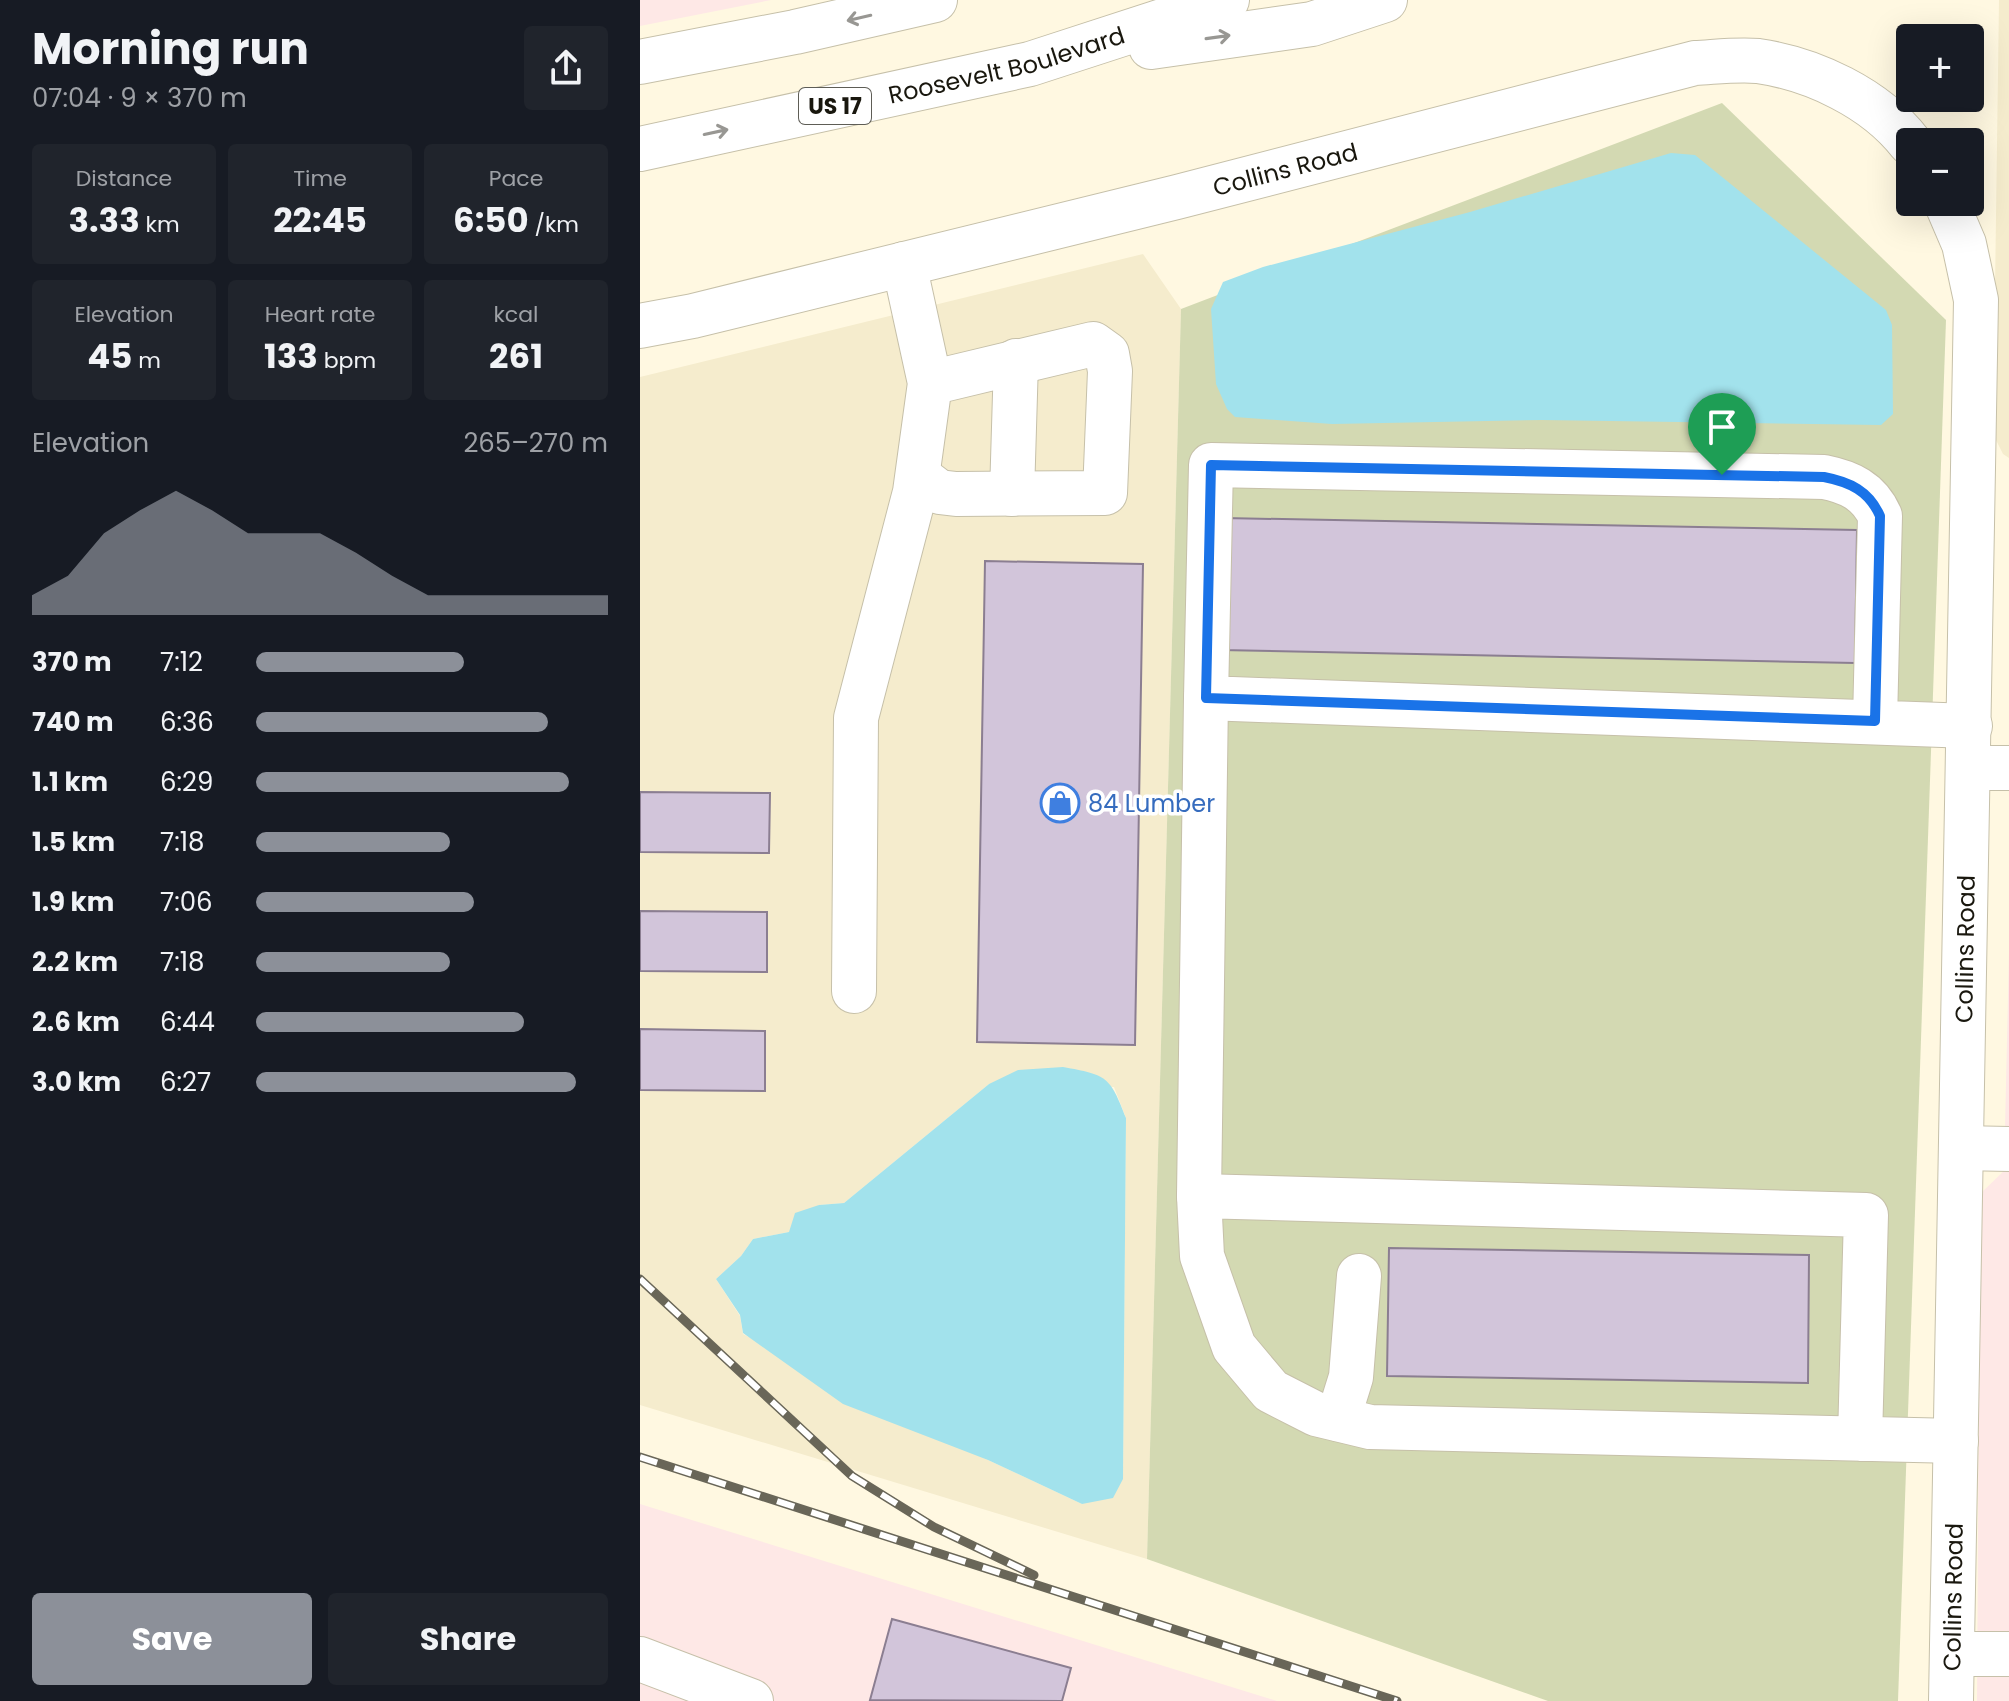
<!DOCTYPE html>
<meta charset="utf-8">
<style>
:root{--surface:#171b24;--page:#20242c;--text:#f1f3f6;--muted:#9ea1a6;--accent:#8c9099}
body{margin:0;font-family:Poppins,sans-serif;background:var(--page);color:var(--text);height:100vh;display:flex;flex-direction:column;font-size:30px;white-space:nowrap}
*{box-sizing:border-box;margin:0}
p{font-size:26px;color:var(--muted)}
.icon{flex:none;width:44px;height:44px;fill:none;stroke:currentColor;stroke-width:2;stroke-linecap:round;stroke-linejoin:round}
.map{position:relative;flex:1;overflow:hidden}
.side{display:flex;flex-direction:column;background:var(--surface);width:640px}
.side>*{flex:none}
.tools{position:absolute;left:1256px;top:24px;display:grid;gap:16px}
.tools a{display:grid;place-items:center;width:88px;height:88px;border-radius:8px;background:var(--surface);box-shadow:0 8px 32px #0002;font-size:40px}
.pin{position:absolute;display:grid;place-items:center;width:68px;height:68px;color:#fff;margin:-82px -34px;border-radius:50% 50% 50% 0;rotate:-45deg;box-shadow:0 0 8px #0007}
.pin .icon{rotate:45deg}
.round{display:grid;place-items:center;flex:none;width:84px;height:84px;border-radius:8px;background:var(--page)}
.overview{display:flex;align-items:center;justify-content:space-between;height:136px;padding:0 32px}
h1{font-size:44px;font-weight:700;line-height:60px}
.stats{display:grid;grid-template-columns:repeat(3,1fr);gap:12px;height:136px;padding:8px 32px}
.stats div{display:grid;align-content:center;border-radius:8px;background:var(--page);text-align:center}
.stats b{font-size:34px;font-weight:700}
.stats small{font-size:22px;font-weight:400}
.stats p{font-size:22px}
.chart{height:224px;padding:16px 32px}
.chart p{display:flex;justify-content:space-between}
.chart svg{width:100%;height:144px;margin-top:8px;fill:var(--accent);opacity:.7}
.cta{display:flex;gap:16px;margin-top:auto;padding:16px 32px}
.cta a{flex:1;height:92px;border-radius:8px;background:var(--accent);color:#fff;font-size:32px;font-weight:700;line-height:92px;text-align:center}
.cta a+a{background:var(--page);color:var(--text)}
ul{padding:0 32px;list-style:none;font-size:26px}
li{display:grid;grid-template-columns:128px 96px 1fr;align-items:center;height:60px}
li i{height:20px;border-radius:10px;background:var(--accent)}
main{display:flex;flex:1;min-height:0}
.map>svg:first-child{display:block}
.built{fill:#f5eccd;fill-rule:evenodd}
.industrial{fill:#fee8e6}
.green{fill:#d3d9b2}
.water{fill:#a2e2ec}
.building{fill:#d2c5da;stroke:#8b7e91;stroke-width:2}
.lines{fill:none;stroke-linecap:round;stroke-linejoin:round}
.minor-casing{stroke:#c6c0a9;stroke-width:46}
.highway-casing{stroke:#c6c0a9;stroke-width:46}
.minor{stroke:#fff;stroke-width:44}
.highway{stroke:#fff;stroke-width:44}
.rail-casing{stroke:#696658;stroke-width:9}
.rail{stroke:#fff;stroke-width:6;stroke-dasharray:18;stroke-linecap:butt}
.oneway{stroke:#989793}
.route-casing{stroke:#fff;stroke-width:16}
.route{stroke:#1a73e8;stroke-width:10}
.labels{text-anchor:middle;dominant-baseline:central;stroke-width:7;stroke-linejoin:round;paint-order:stroke}
.shield{fill:#fff;stroke:#5e5d56;stroke-width:2}
.shield-label{font-size:22px;font-weight:bold;fill:#19170e}
.street-label{font-size:24px;fill:#19170e;stroke:#fff}
.shop-label{font-size:24px;fill:#366cbe;stroke:#fff;text-anchor:start}
</style>
<main>
<section class="side">
<div class="overview"><div><h1>Morning run</h1><p>07:04 · 9 × 370 m</p></div><a class="round"><svg class="icon" aria-label="share" viewBox="0 0 24 24"><path d="M12 15V3M7 8l5-5 5 5M5 13v7h14v-7"/></svg></a></div>
<div class="stats">
<div><p>Distance</p><b>3.33<small> km</small></b></div>
<div><p>Time</p><b>22:45</b></div>
<div><p>Pace</p><b>6:50<small> /km</small></b></div>
</div>
<div class="stats">
<div><p>Elevation</p><b>45<small> m</small></b></div>
<div><p>Heart rate</p><b>133<small> bpm</small></b></div>
<div><p>kcal</p><b>261</b></div>
</div>
<div class="chart"><p><span>Elevation</span>265–270 m</p>
<svg viewBox="0 0 160 44" preserveAspectRatio="none"><path d="M0 44V38L10 32L20 19L30 12L40 6L50 12L60 19L70 19L80 19L90 25L100 32L110 38L120 38L130 38L140 38L150 38L160 38V44z"/></svg>
</div>
<ul>
<li><b>370 m</b>7:12<i style="width:59%"></i></li>
<li><b>740 m</b>6:36<i style="width:83%"></i></li>
<li><b>1.1 km</b>6:29<i style="width:89%"></i></li>
<li><b>1.5 km</b>7:18<i style="width:55%"></i></li>
<li><b>1.9 km</b>7:06<i style="width:62%"></i></li>
<li><b>2.2 km</b>7:18<i style="width:55%"></i></li>
<li><b>2.6 km</b>6:44<i style="width:76%"></i></li>
<li><b>3.0 km</b>6:27<i style="width:91%"></i></li>
</ul>
<div class="cta"><a>Save</a><a>Share</a></div>
</section>
<div class="map">
<svg width="1369" height="1701" viewBox="0 0 1369 1701">
<rect width="100%" height="100%" fill="#fff8e1"/>
<!-- built -->
<path class="built" d="M 1359,0 L 1369,0 L 1369,458 L 1363,454 L 1353,434 Z
M 503,254 L 541,309 L 507,1559 L 0,1405 L 0,377 ZM 349,1084 L 474,1087 L 486,1118 L 483,1479 L 442,1504 L 348,1460 L 103,1334 L 100,1316 L 76,1279 L 101,1256 L 113,1239 L 149,1232 L 179,1205 L 204,1203 Z"/>
<!-- industrial -->
<path class="industrial" d="M 0,0 L 131,0 L 0,26 Z
M 1369,952 L 1369,1131 L 1365,1128 Z
M 1369,1166 L 1369,1701 L 1337,1701 L 1340,1194 Z
M 0,1504 L 637,1701 L 0,1701 Z"/>
<!-- green -->
<path class="green" d="M 1082,103 L 1306,320 L 1258,1701 L 908,1701 L 507,1559 L 541,309 Z"/>
<!-- water -->
<path class="water" d="M 1031,153 L 1055,155 L 1246,310 L 1252,325 L 1253,414 L 1241,425 L 902,420 L 692,424 L 595,417 L 587,409 L 576,384 L 571,309 L 583,282 L 623,267 L 830,212 Z
M 423,1067 C 467,1075 470,1076 486,1118 L 483,1479 L 473,1498 L 442,1504 L 348,1460 L 203,1404 L 103,1333 L 100,1315 L 76,1279 L 101,1256 L 113,1239 L 149,1232 L 155,1213 L 179,1205 L 204,1203 L 349,1084 L 378,1070 Z"/>
<!-- building -->
<path class="building" d="M 584,518 L 1217,530 L 1215,663 L 581,650 Z
M 345,561 L 503,564 L 495,1045 L 337,1042 Z
M 0,792 L 130,793 L 129,853 L 0,852 Z
M 0,911 L 127,912 L 127,972 L 0,971 Z
M 0,1029 L 125,1031 L 125,1091 L 0,1090 Z
M 749,1248 L 1169,1255 L 1168,1383 L 747,1376 Z
M 252,1619 L 431,1668 L 422,1701 L 230,1700 Z"/>
<g class="lines">
<!-- minor casing -->
<g class="minor-casing">
<g id="minor">
<path d="M 1306,202 L 1324,244 L 1336,300 L 1311,1701"/>
<path id="s1" d="M 0,326 L 53,316 L 537,197 L 1055,63 C 1075,62 1098,59 1118,61 C 1173,69 1235,98 1270,143"/>
<path d="M 278,476 L 299,492 L 316,494 L 465,493 L 470,371 L 467,354 L 453,344 L 290,383"/>
<path d="M 372,494 L 376,361"/>
<path d="M 1235,721 L 1240,516 C 1229,491 1209,482 1184,477 L 571,465 L 566,698 L 1330,726"/>
<path d="M 1328,768 L 1369,768"/>
<path d="M 214,991 L 216,718 L 275,492 L 290,383 L 264,264"/>
<path d="M 1321,1148 L 1369,1149"/>
<path d="M 559,1196 L 566,698"/>
<path d="M 698,1419 L 711,1377 L 719,1276"/>
<path d="M 1220,1439 L 1226,1215 L 559,1196 L 562,1256 L 594,1347 L 631,1391 L 676,1414 L 730,1427 L 1316,1441"/>
<path d="M 1312,1654 L 1369,1654"/>
<path d="M 0,1659 L 111,1701"/>
</g>
</g>
<!-- highway casing -->
<g class="highway-casing">
<g id="highway">
<path d="M 511,47 L 672,24 L 745,0"/>
<path d="M 0,62 L 155,32 L 295,0"/>
<path id="s2" d="M 0,149 L 390,64 L 587,0"/>
</g>
</g>
<!-- minor -->
<use href="#minor" class="minor"/>
<!-- highway -->
<use href="#highway" class="highway"/>
<!-- rail casing -->
<g class="rail-casing">
<path id="rail" d="M 0,1279 L 212,1476 L 294,1527 L 394,1575
M 0,1457 L 757,1701"/>
</g>
<!-- rail -->
<use href="#rail" class="rail"/>
</g>
<!-- one-way arrows -->
<defs><path id="oneway-shaft" d="M-6 0H5M1.5-3L5.5 0L1.5 3" fill="none" stroke-width="1.6" stroke-linecap="round" stroke-linejoin="round" transform="scale(2)"/></defs>
<g class="oneway">
<use href="#oneway-shaft" transform="translate(219 18) rotate(167)"/>
<use href="#oneway-shaft" transform="translate(578 37) rotate(-8)"/>
<use href="#oneway-shaft" transform="translate(76 132) rotate(-12)"/>
</g>
<g class="lines">
<!-- route casing -->
<g class="route-casing">
<path id="route" d="M 571,465 L 1184,477 C 1210,482 1229,491 1240,516 L 1235,721 L 566,698 Z"/>
</g>
<!-- route -->
<use href="#route" class="route"/>
</g>
<!-- icons -->
<defs>
<g id="shop-ring" transform="scale(2)"><circle r="9.5" fill="#fff" stroke="#3f7fe0" stroke-width="1.5"/><path d="M-5-2.5h2.3a2.7 3.5 0 0 1 5.4 0H5L5.5 6h-11ZM-1.5-2.5h3a1.5 2.3 0 0 0-3 0Z" fill="#3f7fe0"/></g>
</defs>
<g fill-rule="evenodd">
<use href="#shop-ring" x="420" y="803"/>
</g>
<g class="labels">
<!-- shield labels -->
<rect class="shield" x="159" y="88" width="72" height="36" rx="6"/>
<g class="shield-label">
<text x="195" y="106">US 17</text>
</g>
<!-- street labels -->
<g class="street-label">
<text stroke="none"><textPath href="#s2" startOffset="376">Roosevelt Boulevard</textPath></text>
<text stroke="none"><textPath href="#s1" startOffset="664">Collins Road</textPath></text>
<text transform="translate(1325 949) rotate(-89)">Collins Road</text>
<text transform="translate(1313 1597) rotate(-89)">Collins Road</text>
</g>
<!-- shop labels -->
<g class="shop-label">
<text x="448" y="803">84 Lumber</text>
</g>
</g>
</svg>
<div class="tools">
<a>+</a>
<a>−</a>
</div>
<div class="pin" style="left:1082px;top:475px;background:#1e9e55"><svg class="icon" aria-label="arrive" viewBox="0 0 24 24"><path d="M6 21V4h12l-3 4 3 4H6"/></svg></div>
</div>
</main>
